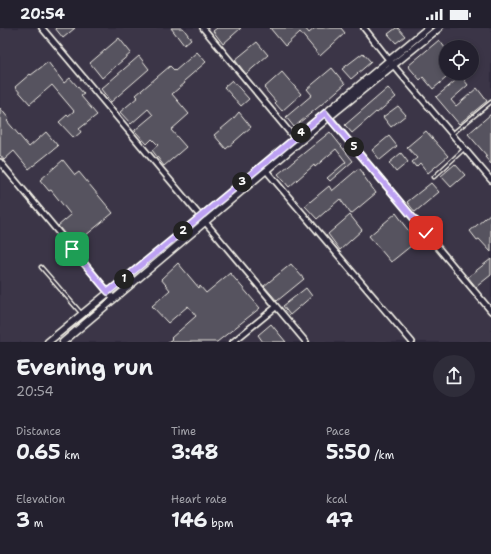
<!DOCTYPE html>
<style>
:root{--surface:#23202e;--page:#2f2d3a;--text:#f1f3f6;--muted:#a3a3aa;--line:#403e4a}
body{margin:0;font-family:"Shantell Sans",sans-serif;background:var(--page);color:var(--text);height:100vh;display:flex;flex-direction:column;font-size:15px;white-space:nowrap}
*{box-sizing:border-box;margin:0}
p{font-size:13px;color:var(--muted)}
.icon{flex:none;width:22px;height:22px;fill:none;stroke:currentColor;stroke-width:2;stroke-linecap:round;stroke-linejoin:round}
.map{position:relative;height:314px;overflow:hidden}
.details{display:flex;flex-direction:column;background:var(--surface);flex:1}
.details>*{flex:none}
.fabs{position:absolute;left:439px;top:12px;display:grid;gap:8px}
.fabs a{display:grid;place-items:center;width:40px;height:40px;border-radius:50%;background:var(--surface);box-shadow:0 2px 6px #0003,0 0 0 1px var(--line);font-size:20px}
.pin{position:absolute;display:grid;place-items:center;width:34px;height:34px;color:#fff;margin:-17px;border-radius:8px;box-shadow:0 2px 6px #0006}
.km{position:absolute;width:20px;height:20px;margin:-10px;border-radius:50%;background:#222;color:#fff;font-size:11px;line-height:20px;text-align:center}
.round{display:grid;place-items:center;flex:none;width:42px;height:42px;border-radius:21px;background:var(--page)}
.head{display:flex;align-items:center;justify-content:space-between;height:68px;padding:0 16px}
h1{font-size:22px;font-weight:700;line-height:30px}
.figures{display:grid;grid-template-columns:repeat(3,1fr);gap:6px;height:68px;padding:4px 16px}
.figures div{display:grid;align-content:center}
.figures b{font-size:20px;font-weight:700}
.figures small{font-size:11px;font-weight:400}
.figures p{font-size:11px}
.status{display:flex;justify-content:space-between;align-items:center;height:28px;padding:0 20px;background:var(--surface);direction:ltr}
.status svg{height:11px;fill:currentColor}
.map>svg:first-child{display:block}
.built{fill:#3b3647;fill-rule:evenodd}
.building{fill:#56525f;stroke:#f4f1e8}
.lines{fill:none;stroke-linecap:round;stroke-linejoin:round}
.service-casing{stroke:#f4f1e8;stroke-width:5}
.minor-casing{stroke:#f4f1e8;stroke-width:8}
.secondary-casing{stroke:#f4f1e8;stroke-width:9}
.service{stroke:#2f2a3d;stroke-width:2}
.minor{stroke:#2f2a3d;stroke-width:4.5}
.secondary{stroke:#2f2a3d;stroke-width:6}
.route-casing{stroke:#fff;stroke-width:8}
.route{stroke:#bca0f2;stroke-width:5}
</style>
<div class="status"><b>20:54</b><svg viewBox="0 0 49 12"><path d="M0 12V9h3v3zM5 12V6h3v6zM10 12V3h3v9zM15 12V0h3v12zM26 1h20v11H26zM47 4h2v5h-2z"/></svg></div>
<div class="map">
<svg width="491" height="314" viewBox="0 0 491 314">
<rect width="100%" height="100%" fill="#2f2a3d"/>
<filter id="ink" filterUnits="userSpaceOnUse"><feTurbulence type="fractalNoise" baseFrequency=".025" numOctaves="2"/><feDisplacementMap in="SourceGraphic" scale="8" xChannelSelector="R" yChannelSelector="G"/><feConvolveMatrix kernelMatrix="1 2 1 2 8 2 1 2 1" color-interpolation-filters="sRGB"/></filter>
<g filter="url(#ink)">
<!-- built -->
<path class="built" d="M 0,0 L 491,0 L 491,314 L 0,314 ZM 446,19 L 472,19 L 472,45 L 446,45 Z"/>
<!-- building -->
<path class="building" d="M 55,0 L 75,0 L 63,10 Z
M 171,0 L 183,0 L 191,11 L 184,17 Z
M 217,0 L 241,0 L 223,16 L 213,3 Z
M 270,0 L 305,0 L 309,5 L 315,0 L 341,0 L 345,5 L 320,28 L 300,4 L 285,18 Z
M 396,0 L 398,0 L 405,8 L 396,15 L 388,6 Z
M 119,10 L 131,25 L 102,50 L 90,35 Z
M 439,12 L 446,21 L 446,45 L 452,45 L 433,61 L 423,49 L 420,52 L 408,38 Z
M 257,14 L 268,27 L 246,46 L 235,32 Z
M 197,24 L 206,34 L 184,53 L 185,55 L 172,66 L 189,86 L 171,102 L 186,119 L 164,138 L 152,122 L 158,117 L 152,111 L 147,116 L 135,103 L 135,102 L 153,87 L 148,81 L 131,96 L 120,84 L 138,69 L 136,67 L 170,38 L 175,43 Z
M 363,25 L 371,34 L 351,51 L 342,41 Z
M 139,28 L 149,41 L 111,74 L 101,61 Z
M 48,34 L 64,55 L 70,50 L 84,66 L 81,68 L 97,87 L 79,101 L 81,104 L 74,110 L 59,94 L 67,87 L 68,88 L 74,83 L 52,57 L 30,76 L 15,59 L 30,46 L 31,47 Z
M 332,40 L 345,56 L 321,77 L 294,99 L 286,89 L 312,67 L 307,61 Z
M 282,44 L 301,66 L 282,83 L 275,75 L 276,74 L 264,60 Z
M 461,48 L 468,57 L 451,72 L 456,78 L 477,60 L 487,73 L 459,96 L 436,69 Z
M 232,52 L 249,71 L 241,78 L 224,59 Z
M 388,60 L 396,69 L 377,85 L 376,84 L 352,105 L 345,97 Z
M 398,78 L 406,87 L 391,99 L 383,89 Z
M 0,80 L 9,91 L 7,93 L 29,119 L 46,104 L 58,118 L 29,141 L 14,123 L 4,132 L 0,127 Z
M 239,84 L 251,99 L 226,121 L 214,107 L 233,91 Z
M 491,86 L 491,136 L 485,129 L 487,128 L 468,106 Z
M 426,103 L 448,128 L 428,145 L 420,135 L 416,139 L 412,134 L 417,130 L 407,119 Z
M 330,104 L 353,133 L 330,153 L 327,150 L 346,134 L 336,121 L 315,139 L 314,137 L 289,159 L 278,146 Z
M 389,108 L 397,118 L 380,132 L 372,122 Z
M 401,125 L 408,134 L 396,144 L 389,135 Z
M 63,132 L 75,147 L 79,144 L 113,185 L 74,217 L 58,198 L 71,187 L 51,162 L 49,163 L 40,152 Z
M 455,136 L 465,147 L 451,159 L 441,148 Z
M 359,140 L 364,146 L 363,147 L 365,150 L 376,165 L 351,186 L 340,171 L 317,191 L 305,178 L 329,158 L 332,163 Z
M 431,155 L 439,164 L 415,184 L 407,174 Z
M 396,185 L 405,197 L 404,197 L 417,213 L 391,234 L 369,208 Z
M 491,185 L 491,224 L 479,211 L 477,212 L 470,203 Z
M 350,187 L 362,202 L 340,222 L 328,206 Z
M 491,231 L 491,247 L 476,259 L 468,249 Z
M 178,235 L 199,260 L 200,258 L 206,265 L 230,245 L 260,280 L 217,314 L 168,314 L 172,311 L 171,310 L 196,288 L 188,278 L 168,295 L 152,278 L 170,262 L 161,251 Z
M 291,236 L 304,251 L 277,273 L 264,258 Z
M 306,260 L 312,268 L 290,287 L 283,278 Z
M 271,296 L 286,314 L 263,314 L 258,307 Z"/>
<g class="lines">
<!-- service casing -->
<g class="service-casing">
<path id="service" d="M 452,106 L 491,74
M 434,149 L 464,121
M 41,239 L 81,285"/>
</g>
<!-- minor casing -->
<g class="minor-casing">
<path id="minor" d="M 42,0 L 306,314
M 203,0 L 296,112
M 364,0 L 393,37 L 491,152
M 328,88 L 491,283
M 0,134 L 114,271
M 264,140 L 412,314
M 233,314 L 276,279"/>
</g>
<!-- secondary casing -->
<g class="secondary-casing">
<path id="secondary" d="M 48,314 L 201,189 L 428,0
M 63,314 L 329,89 L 439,0"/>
</g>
<!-- service -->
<use href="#service" class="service"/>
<!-- minor -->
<use href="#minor" class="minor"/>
<!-- secondary -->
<use href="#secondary" class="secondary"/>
</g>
</g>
<g class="lines" filter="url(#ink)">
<!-- route casing -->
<g class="route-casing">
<path id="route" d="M 72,221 L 108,264 L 200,189 L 325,85 L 426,205"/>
</g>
<!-- route -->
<use href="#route" class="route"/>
</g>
</svg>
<div class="fabs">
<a><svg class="icon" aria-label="locate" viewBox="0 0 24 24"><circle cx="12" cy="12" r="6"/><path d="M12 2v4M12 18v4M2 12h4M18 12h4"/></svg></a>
</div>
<div class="pin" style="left:72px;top:221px;background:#1e9e55"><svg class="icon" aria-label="arrive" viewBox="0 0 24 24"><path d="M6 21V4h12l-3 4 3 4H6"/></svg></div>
<div class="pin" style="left:426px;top:205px;background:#d93025"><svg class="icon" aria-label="check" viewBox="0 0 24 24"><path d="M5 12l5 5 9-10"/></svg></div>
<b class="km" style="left:124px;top:251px">1</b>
<b class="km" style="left:183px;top:203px">2</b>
<b class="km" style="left:242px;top:154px">3</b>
<b class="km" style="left:301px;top:105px">4</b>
<b class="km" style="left:354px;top:119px">5</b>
</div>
<section class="details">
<div class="head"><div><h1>Evening run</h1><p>20:54</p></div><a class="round"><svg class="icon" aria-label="share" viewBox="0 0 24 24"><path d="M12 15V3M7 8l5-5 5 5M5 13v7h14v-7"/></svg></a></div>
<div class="figures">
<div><p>Distance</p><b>0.65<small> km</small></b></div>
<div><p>Time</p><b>3:48</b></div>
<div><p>Pace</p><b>5:50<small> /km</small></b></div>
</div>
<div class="figures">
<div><p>Elevation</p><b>3<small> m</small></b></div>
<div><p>Heart rate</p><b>146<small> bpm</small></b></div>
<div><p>kcal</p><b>47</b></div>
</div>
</section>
